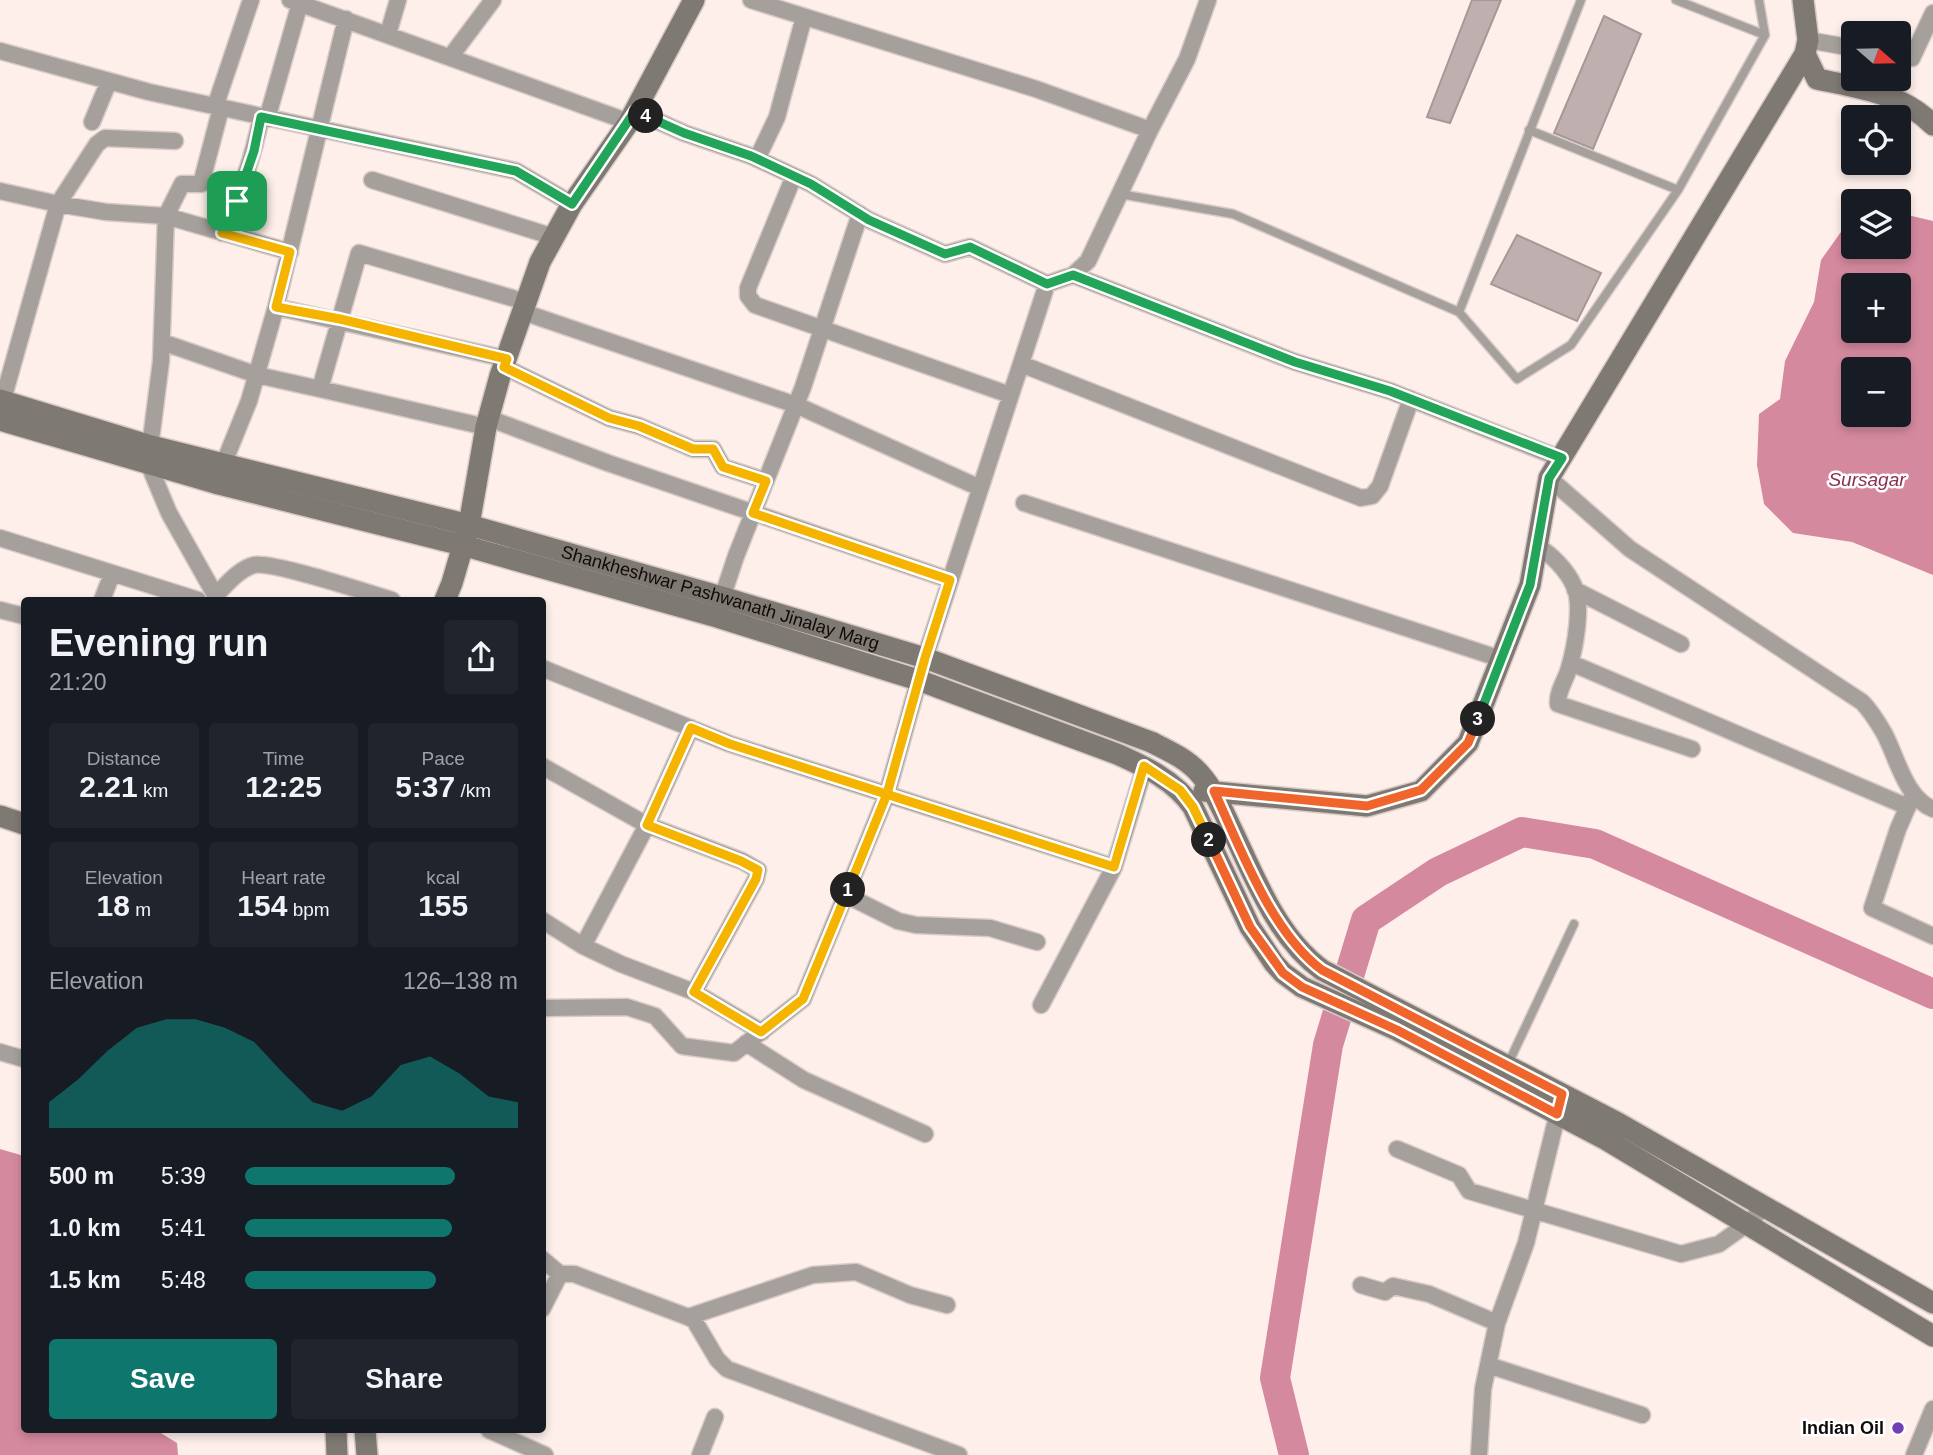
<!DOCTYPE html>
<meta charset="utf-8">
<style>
:root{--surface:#171b24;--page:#20242c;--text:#f1f3f6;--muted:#9ea1a6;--accent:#0f766e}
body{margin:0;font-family:Arial,sans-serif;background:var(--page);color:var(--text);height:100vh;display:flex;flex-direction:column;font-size:26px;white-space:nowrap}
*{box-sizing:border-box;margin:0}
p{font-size:23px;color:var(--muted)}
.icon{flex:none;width:38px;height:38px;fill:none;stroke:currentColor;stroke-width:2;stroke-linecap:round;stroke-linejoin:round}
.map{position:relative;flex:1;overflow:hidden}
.details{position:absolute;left:21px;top:597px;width:525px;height:836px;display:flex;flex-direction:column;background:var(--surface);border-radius:7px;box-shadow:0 4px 10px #0003}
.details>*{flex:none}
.needle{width:46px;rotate:110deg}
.buttons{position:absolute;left:1841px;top:21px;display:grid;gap:14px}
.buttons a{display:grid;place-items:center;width:70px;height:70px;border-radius:7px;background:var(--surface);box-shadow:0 4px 10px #0003;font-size:35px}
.pin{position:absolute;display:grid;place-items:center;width:60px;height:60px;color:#fff;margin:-30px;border-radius:14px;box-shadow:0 4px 10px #0006}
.km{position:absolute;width:35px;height:35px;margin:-18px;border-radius:50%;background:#222;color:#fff;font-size:19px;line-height:35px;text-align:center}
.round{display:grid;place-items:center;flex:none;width:74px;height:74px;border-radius:7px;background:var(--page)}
.overview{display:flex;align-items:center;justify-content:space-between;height:119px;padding:0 28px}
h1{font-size:38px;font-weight:700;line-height:52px}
.stats{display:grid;grid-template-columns:repeat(3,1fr);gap:10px;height:119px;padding:7px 28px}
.stats div{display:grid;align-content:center;border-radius:7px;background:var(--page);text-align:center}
.stats b{font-size:30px;font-weight:700}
.stats small{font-size:19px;font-weight:400}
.stats p{font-size:19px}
.chart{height:196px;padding:14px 28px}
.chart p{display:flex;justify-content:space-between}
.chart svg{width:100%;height:126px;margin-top:7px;fill:var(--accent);opacity:.7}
.primary-button{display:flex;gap:14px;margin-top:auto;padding:14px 28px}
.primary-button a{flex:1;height:80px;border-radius:7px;background:var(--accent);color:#fff;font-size:28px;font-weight:700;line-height:80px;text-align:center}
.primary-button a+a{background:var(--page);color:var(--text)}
ul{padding:0 28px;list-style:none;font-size:23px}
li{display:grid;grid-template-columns:112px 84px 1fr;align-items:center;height:52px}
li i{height:18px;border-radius:9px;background:var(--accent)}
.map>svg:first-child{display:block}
.water{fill:#d5899e;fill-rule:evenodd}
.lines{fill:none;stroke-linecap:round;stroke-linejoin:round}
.river{stroke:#d5899e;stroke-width:30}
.building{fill:#bfb0af;stroke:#a79897;stroke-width:2}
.lane-casing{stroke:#d8cac6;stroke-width:11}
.street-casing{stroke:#d8cac6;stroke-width:19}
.secondary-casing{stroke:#d8cac6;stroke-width:24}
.lane{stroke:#a5a09c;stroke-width:8}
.street{stroke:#a5a09c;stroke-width:16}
.secondary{stroke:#7f7973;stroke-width:21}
.split-1-casing{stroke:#fff;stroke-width:14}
.split-2-casing{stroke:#fff;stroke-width:14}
.split-3-casing{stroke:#fff;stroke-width:14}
.split-4-casing{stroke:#fff;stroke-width:14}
.split-5-casing{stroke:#fff;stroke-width:14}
.split-1{stroke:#f5b400;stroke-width:9}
.split-2{stroke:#f5b400;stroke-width:9}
.split-3{stroke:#f0652b;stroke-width:9}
.split-4{stroke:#22a559;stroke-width:9}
.split-5{stroke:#22a559;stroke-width:9}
.poi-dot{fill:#6e3fb7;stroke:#fff;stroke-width:2.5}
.labels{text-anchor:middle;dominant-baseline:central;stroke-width:5;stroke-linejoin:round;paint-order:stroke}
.street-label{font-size:18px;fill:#0f0a09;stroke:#fff}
.poi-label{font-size:18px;font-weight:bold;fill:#0f0a09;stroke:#fff;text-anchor:end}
.water-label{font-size:19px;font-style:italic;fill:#8a3050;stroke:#fff}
</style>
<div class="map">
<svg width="1933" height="1455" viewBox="0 0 1933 1455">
<rect width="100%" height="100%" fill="#feefea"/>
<!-- water -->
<path class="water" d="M 1899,213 L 1933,221 L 1933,575 L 1852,542 L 1793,533 L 1764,504 L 1757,465 L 1759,414 L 1780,399 L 1785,361 L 1814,302 L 1821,260 L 1853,215 L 1853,247 L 1899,247 ZM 1853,285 L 1899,285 L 1899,331 L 1853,331 ZM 1853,369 L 1899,369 L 1899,415 L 1853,415 Z
M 0,1149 L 24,1156 L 24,1430 L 156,1430 L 177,1443 L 178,1455 L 0,1455 Z"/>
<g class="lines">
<!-- river -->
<path class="river" d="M 1294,1455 L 1275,1378 L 1328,1045 L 1366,920 L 1438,872 L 1522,832 L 1595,844 L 1933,994"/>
</g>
<!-- building -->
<path class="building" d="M 1472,0 L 1501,0 L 1450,123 L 1427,117 Z
M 1604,16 L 1641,34 L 1593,149 L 1554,133 Z
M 1517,235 L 1601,273 L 1577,321 L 1491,284 Z"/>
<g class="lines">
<!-- lane casing -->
<g class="lane-casing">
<path id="lane" d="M 1676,0 L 1765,35
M 1529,130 L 1678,190
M 1120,194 L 1233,214 L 1459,312 L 1581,0
M 1459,312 L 1517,379 L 1571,345 L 1678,190 L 1765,35 L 1759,0
M 1508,1064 L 1574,924"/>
</g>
<!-- street casing -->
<g class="street-casing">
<path id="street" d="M 290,0 L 629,122
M 388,34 L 398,0
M 1808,40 L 1853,48
M 0,51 L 149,92 L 516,171 L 572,204
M 451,56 L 493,0
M 1899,56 L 1912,58 L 1933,13
M 215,107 L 251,0
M 635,111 L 684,133 L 751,156 L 811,184 L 869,220 L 945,254 L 970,247 L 1047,284 L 1073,275 L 1088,261 L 1150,130 L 1036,89 L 751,0
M 267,119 L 300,3
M 92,122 L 109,81
M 1150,130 L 1187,59 L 1208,0
M 757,159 L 777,117 L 804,17
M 794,176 L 748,288 L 748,296 L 755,305 L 1010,395
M 372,180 L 554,237
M 0,191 L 58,204 L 97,144 L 105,138 L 175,141
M 222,233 C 240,195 253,158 261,117
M 1073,275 L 1295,362 L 1390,391 L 1562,459
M 276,307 L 507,359
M 523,312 L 796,405 L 980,488
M 162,342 L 257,375 L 320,389 L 359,253 L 526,302
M 1021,364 L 1361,498 L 1372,496 L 1380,486 L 1411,399
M 504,367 L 609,418 L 639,426 L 693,449 L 713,449 L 723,467 L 766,481
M 320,389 L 486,427
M 0,410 L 58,204 L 106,212 L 166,216 L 182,184 L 201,184 L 221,108
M 488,418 L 608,463 L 950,580
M 219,475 L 249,401 L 276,307 L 346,19
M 1549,478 L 1630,549 L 1862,702 C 1871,711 1877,721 1884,733 C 1897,757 1905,798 1933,809
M 1024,503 L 1501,659
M 0,538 L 198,600
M 1537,546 C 1551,554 1567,570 1574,586 C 1583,604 1575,648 1569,668 C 1566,680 1557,691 1558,704 L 1692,749
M 1575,590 L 1681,644
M 215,596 C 226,585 239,569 254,565 C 272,561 368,593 392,600
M 102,600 L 112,574
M 218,600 L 169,513 L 148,463 L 161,361 L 166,216 L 290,252
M 719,607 L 736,556 L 803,387 L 860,214
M 0,610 L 24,616
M 1571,663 L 1908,807
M 542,668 L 730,744 L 1114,867
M 542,766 L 647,825 L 742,861 L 758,870 L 756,879 L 694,992
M 1911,799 L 1898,829 L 1872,908 L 1933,936
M 846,895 L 898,921 L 916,925 L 990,928 L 1037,942
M 542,920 L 583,946 L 621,964 L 694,992 L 762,1032
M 583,946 L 647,825 L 691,728
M 1041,1005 L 1114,867 L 1145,766
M 542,1008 L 627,1007 L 655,1016 L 682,1046 L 734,1053 L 803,999 L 887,794 L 925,658 L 1047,284
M 746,1043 L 804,1080 L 925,1134
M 0,1052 L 24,1059
M 1397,1149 L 1459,1175 L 1469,1191 L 1681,1254 L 1719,1244 L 1747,1224 L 1764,1207
M 542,1259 L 560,1274
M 1361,1285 L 1385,1292 L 1393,1286 L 1429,1294 L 1497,1323
M 542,1309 L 560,1274 L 574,1274 L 688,1317 L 694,1320 L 717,1359 L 727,1369 L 959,1455
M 688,1317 L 813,1275 L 856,1272 L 910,1295 L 947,1305
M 1488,1365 L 1642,1415
M 489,1430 L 545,1455
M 700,1455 L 715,1417
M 1479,1455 L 1483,1389 L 1497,1323 L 1526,1243 L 1560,1104
M 1914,1455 L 1933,1409"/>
</g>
<!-- secondary casing -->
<g class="secondary-casing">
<g id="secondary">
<path d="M 1805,54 L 1817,79 C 1859,88 1902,93 1933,125"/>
<path id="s1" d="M 0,400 L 151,446 L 469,525 L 722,597 L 925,658 L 1151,742 C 1169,751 1187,759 1200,774 C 1215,791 1223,811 1232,830 C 1256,880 1277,937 1322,970 L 1618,1123 L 1933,1303"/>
<path d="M 0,420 L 215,483 L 462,545 L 717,617 L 918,680 L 1117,754 C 1146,767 1174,780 1193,807 L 1250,927 L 1274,963 L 1283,973 L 1302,987 L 1397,1030 L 1605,1139 L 1933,1336"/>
<path d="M 445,600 L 452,583 L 469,525 L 486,427 L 500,376 L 540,262 L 572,204 L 629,122 L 694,0"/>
<path d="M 1204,791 L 1367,806 L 1421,791 L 1468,743 L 1530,585 L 1549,478 L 1805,54 L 1808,40 L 1803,0"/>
<path d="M 0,816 L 24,824"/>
<path d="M 336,1430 L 337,1455"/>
<path d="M 365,1430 L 367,1455"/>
</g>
</g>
<!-- lane -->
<use href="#lane" class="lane"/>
<!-- street -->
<use href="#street" class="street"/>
<!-- secondary -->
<use href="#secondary" class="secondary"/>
</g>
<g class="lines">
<!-- split-1 casing -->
<g class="split-1-casing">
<path id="split-1" d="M 237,201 L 222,233 L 290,252 L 276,307 L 340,319 L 507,359 L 504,367 L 609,418 L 639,426 L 693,449 L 713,449 L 723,467 L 766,481 L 753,513 L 950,580 L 925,658 L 887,794 L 848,890"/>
</g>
<!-- split-2 casing -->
<g class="split-2-casing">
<path id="split-2" d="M 848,890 L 803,999 L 761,1032 L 694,992 L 756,879 L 758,870 L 741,861 L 647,825 L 691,728 L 730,744 L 1114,867 L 1144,766 L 1180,790 L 1193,807 L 1209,840"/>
</g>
<!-- split-3 casing -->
<g class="split-3-casing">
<path id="split-3" d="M 1209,840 L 1250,927 L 1283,973 L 1302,987 L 1397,1030 L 1557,1114 L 1562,1094 L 1322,970 C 1271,932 1241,849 1214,791 L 1367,806 L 1421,790 L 1468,743 L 1478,719"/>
</g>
<!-- split-4 casing -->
<g class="split-4-casing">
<path id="split-4" d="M 646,116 L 684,133 L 751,156 L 811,184 L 869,220 L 945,254 L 970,247 L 1047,284 L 1073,275 L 1295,362 L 1390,391 L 1562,458 L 1549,478 L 1530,585 L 1478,719"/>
</g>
<!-- split-5 casing -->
<g class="split-5-casing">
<path id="split-5" d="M 237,201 L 254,151 L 261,117 L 516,171 L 572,204 L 635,111 L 646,116"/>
</g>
<!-- split-1 -->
<use href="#split-1" class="split-1"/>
<!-- split-2 -->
<use href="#split-2" class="split-2"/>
<!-- split-3 -->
<use href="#split-3" class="split-3"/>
<!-- split-4 -->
<use href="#split-4" class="split-4"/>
<!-- split-5 -->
<use href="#split-5" class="split-5"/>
</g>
<!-- markers -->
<circle class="poi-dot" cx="1898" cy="1428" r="7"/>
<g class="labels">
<!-- street labels -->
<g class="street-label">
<text stroke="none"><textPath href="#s1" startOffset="747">Shankheshwar Pashwanath Jinalay Marg</textPath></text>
</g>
<!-- poi labels -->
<g class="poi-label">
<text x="1884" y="1428">Indian Oil</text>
</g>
<!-- water labels -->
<g class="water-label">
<text x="1867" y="479">Sursagar</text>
</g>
</g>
</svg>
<div class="buttons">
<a><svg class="needle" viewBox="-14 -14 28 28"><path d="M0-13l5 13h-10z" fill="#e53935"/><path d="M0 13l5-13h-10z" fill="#9ea1a6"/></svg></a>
<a><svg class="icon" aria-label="locate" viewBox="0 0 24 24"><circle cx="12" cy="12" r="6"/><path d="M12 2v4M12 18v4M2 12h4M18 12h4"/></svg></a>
<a><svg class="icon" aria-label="layers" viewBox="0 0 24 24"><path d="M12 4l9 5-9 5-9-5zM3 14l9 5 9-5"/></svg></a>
<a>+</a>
<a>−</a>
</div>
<div class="pin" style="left:237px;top:201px;background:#1e9e55"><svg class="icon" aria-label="arrive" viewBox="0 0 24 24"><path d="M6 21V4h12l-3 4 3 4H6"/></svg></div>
<b class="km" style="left:848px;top:890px">1</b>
<b class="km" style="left:1209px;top:840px">2</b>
<b class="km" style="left:1478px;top:719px">3</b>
<b class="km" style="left:646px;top:116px">4</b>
<section class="details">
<div class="overview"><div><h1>Evening run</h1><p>21:20</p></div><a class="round"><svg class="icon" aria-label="share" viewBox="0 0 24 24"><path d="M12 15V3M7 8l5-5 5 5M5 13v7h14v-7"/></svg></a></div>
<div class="stats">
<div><p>Distance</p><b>2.21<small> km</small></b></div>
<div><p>Time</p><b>12:25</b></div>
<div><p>Pace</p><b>5:37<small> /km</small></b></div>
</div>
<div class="stats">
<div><p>Elevation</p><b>18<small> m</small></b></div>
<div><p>Heart rate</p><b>154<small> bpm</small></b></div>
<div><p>kcal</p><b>155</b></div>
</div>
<div class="chart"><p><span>Elevation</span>126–138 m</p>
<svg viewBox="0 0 160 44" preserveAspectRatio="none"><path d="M0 44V35L10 27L20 17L30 9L40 6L50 6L60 9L70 14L80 25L90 35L100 38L110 33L120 22L130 19L140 25L150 33L160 35V44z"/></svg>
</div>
<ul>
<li><b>500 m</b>5:39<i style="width:77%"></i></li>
<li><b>1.0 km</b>5:41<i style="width:76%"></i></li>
<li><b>1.5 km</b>5:48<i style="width:70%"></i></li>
</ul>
<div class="primary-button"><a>Save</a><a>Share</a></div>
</section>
</div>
